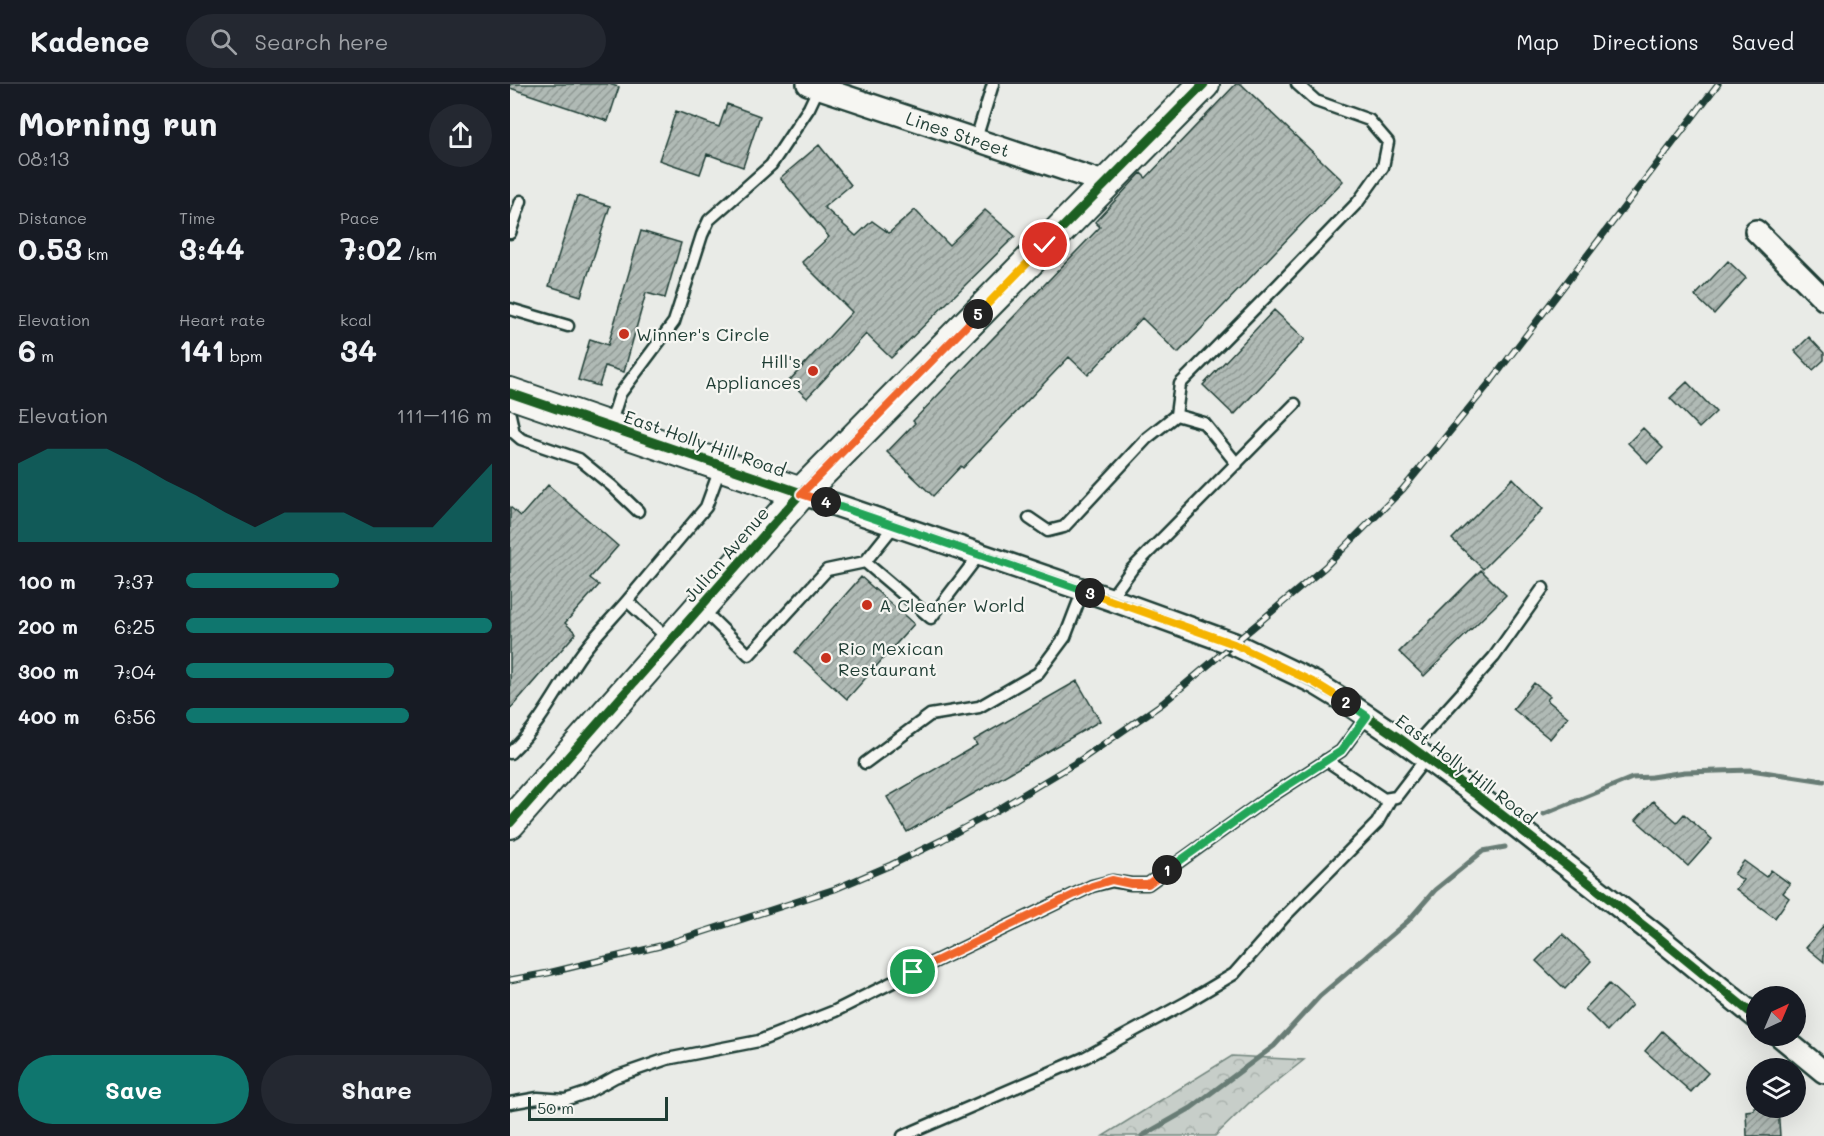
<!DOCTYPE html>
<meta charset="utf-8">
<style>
:root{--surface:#171b24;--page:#242831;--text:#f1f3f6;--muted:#9ea1a6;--line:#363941;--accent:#0f766e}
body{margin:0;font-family:Mali,sans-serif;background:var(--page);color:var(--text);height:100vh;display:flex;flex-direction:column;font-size:22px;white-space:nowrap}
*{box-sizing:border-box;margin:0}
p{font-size:20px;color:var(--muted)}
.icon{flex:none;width:33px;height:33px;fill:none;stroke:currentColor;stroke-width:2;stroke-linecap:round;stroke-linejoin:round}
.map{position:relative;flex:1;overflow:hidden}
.details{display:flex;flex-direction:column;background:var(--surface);width:510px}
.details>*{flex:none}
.needle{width:39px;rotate:44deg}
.controls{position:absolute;left:1236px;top:902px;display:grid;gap:12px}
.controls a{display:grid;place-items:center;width:60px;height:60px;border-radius:50%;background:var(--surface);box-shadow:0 6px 24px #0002;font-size:30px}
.scale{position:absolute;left:18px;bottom:15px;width:140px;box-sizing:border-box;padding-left:6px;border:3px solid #1f3d34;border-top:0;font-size:16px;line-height:21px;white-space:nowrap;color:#1f3d34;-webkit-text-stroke:4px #f6f6f2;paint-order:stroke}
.pin{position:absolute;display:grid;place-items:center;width:51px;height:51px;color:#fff;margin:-26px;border:3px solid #fff;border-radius:50%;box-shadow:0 2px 6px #0007}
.km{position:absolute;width:30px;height:30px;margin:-15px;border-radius:50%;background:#222;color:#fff;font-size:16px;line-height:30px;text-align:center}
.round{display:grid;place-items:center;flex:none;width:63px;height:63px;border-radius:32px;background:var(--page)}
.summary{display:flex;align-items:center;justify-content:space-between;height:102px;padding:0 18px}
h1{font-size:33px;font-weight:700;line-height:45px}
.figures{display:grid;grid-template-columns:repeat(3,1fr);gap:9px;height:102px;padding:6px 18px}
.figures div{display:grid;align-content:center}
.figures b{font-size:30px;font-weight:700}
.figures small{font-size:16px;font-weight:400}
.figures p{font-size:16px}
.chart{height:168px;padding:12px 18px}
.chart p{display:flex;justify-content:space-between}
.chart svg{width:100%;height:108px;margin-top:6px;fill:var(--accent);opacity:.7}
.button{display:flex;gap:12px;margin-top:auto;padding:12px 18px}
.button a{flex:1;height:69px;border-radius:36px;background:var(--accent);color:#fff;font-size:24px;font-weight:700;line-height:69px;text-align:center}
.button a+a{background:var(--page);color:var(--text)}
ul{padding:0 18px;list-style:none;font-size:20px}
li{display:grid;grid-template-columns:96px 72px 1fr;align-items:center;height:45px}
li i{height:15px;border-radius:8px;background:var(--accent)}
header{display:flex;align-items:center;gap:36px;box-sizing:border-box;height:84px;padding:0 30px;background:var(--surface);border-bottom:2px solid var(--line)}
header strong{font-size:28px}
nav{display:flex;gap:33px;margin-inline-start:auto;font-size:21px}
.search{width:420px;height:54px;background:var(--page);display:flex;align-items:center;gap:15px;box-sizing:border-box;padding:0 21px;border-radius:33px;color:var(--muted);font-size:22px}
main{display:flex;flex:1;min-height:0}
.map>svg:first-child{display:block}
.forest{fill:url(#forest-crowns);stroke:#73867e;stroke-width:1.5}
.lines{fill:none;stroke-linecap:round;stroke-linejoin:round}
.stream{stroke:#687c75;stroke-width:5}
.building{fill:url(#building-hatch);stroke:#1f3d34;stroke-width:1.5}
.lane-casing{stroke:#1f3d34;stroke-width:15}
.street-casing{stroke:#1f3d34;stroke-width:26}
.secondary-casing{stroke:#1f3d34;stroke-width:34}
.lane{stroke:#f6f6f2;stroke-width:10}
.street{stroke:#f6f6f2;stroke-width:21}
.secondary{stroke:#f6f6f2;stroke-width:30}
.rail-casing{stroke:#1f3d34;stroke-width:7}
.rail{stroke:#f6f6f2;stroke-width:4.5;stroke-dasharray:14;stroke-linecap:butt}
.cycleway-casing{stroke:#f6f6f2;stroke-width:13}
.cycleway{stroke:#1b5e20;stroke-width:9}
.split-1-casing{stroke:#fff;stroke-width:12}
.split-2-casing{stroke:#fff;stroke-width:12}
.split-3-casing{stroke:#fff;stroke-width:12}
.split-4-casing{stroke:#fff;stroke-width:12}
.split-5-casing{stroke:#fff;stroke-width:12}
.split-6-casing{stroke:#fff;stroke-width:12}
.split-1{stroke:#f0652b;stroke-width:8}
.split-2{stroke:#22a559;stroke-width:8}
.split-3{stroke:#f5b400;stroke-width:8}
.split-4{stroke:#22a559;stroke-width:8}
.split-5{stroke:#f0652b;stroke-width:8}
.split-6{stroke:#f5b400;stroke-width:8}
.poi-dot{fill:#c8321e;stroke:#f6f6f2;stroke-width:2}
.labels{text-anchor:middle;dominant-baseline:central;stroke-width:4.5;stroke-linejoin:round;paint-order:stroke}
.street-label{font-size:18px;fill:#1f3d34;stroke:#f6f6f2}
.poi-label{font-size:18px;fill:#1f3d34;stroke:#f6f6f2;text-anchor:start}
</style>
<header>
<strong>Kadence</strong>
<div class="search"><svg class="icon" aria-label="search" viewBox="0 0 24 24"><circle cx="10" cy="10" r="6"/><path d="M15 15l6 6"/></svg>Search here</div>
<nav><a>Map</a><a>Directions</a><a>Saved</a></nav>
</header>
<main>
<section class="details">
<div class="summary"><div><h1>Morning run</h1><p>08:13</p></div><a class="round"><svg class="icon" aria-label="share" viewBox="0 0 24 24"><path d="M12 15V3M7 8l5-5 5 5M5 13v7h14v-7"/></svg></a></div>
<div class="figures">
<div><p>Distance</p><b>0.53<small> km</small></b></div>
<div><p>Time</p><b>3:44</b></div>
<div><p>Pace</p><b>7:02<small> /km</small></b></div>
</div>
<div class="figures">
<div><p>Elevation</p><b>6<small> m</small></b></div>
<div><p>Heart rate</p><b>141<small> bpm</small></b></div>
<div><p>kcal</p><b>34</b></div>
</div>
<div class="chart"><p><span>Elevation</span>111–116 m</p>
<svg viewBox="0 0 160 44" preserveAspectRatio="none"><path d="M0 44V12L10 6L20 6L30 6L40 12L50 19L60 25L70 32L80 38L90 32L100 32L110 32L120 38L130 38L140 38L150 25L160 12V44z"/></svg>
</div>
<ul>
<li><b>100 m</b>7:37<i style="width:50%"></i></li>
<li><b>200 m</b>6:25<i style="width:100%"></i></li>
<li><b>300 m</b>7:04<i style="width:68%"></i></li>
<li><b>400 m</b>6:56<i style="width:73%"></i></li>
</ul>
<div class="button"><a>Save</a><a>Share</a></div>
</section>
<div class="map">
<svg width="1314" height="1052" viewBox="0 0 1314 1052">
<defs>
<pattern id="forest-crowns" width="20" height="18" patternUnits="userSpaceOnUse" patternTransform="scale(1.5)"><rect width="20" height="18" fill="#c7cec9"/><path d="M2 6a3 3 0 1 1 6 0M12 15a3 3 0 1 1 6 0" fill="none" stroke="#aab2ad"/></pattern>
<pattern id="building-hatch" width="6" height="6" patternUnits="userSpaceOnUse" patternTransform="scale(1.5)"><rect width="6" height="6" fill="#b0bab5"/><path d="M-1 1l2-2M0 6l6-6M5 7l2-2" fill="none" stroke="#8f9894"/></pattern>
</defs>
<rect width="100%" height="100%" fill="#e9ebe7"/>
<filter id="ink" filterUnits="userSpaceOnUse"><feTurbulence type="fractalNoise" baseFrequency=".0167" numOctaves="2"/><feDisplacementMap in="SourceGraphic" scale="12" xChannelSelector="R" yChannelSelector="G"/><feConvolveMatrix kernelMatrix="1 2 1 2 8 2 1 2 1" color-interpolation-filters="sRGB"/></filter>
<g filter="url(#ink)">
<!-- forest -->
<path class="forest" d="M 722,972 L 794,976 L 738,1020 L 705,1052 L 593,1052 Z"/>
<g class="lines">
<!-- stream -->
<path class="stream" d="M 1034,730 L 1122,694 L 1141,693 L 1175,688 L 1241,686 L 1314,697
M 632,1052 L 681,1024 L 764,962 L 810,912 L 898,837 L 925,806 L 973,767 L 995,763"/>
</g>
<!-- building -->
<path class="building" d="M 0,0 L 99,0 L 109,3 L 98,37 L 0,4 Z
M 726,0 L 731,0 L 833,97 L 668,269 L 632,234 L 578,291 L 559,273 L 453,384 L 451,382 L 423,412 L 377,368 L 405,339 L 403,337 L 590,143 L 585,138 L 631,89 L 636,94 Z
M 217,20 L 250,32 L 233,83 L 197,70 L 190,90 L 149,76 L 166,27 L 209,43 Z
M 309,61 L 341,101 L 314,123 L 346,152 L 362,137 L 379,149 L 405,126 L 439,161 L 475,126 L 505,152 L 381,274 L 356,250 L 297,314 L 279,297 L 342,228 L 292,178 L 319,153 L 270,94 Z
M 67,112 L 100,122 L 71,212 L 39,202 Z
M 131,147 L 171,159 L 155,214 L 136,209 L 114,288 L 95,282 L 89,302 L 68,296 L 80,255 L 98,261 Z
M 1218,177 L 1236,194 L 1204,230 L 1185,212 Z
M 764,226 L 795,255 L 724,331 L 693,301 Z
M 1299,253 L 1314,269 L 1314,276 L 1303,286 L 1285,267 Z
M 1177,298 L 1206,328 L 1189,344 L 1160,314 Z
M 1133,344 L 1153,364 L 1138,379 L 1118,359 Z
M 1003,394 L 1033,425 L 973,485 L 942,455 Z
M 38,401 L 108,462 L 80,494 L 89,501 L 55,539 L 66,549 L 0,625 L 0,423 L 11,432 Z
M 971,486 L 996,511 L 914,592 L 889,568 Z
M 351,493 L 404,540 L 337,615 L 285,568 Z
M 567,597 L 590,637 L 397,748 L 377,713 L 467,661 L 464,656 Z
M 1024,599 L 1040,612 L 1037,616 L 1058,633 L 1040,655 L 1003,625 Z
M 1143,717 L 1167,738 L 1174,730 L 1202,755 L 1178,782 L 1126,736 Z
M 1234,777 L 1256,793 L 1261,786 L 1280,800 L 1273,809 L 1279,814 L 1265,834 L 1226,805 L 1233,796 L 1224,790 Z
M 1314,842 L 1314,878 L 1296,863 Z
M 1053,850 L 1081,877 L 1055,905 L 1026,877 Z
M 1099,900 L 1122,921 L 1097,947 L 1075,925 Z
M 1152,947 L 1198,989 L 1181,1008 L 1135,967 Z
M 1244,1023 L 1268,1023 L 1270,1052 L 1237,1052 L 1236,1027 L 1244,1026 Z"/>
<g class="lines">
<!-- lane casing -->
<g class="lane-casing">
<path id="lane" d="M 466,55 L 483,0
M 0,149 L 11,117
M 0,225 L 58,242
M 0,331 L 4,349 L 11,355 L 69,375 L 102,402 L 128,427
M 666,331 L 670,300 L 768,201 L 848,118 L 873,83 L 878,58 L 859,36 L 806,17 L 787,0
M 100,341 L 110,310 L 164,238 L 192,151 L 199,136 L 261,81 L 299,24 L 309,3
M 519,434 L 538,447 L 554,443 L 637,354 L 666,331 L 694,339 L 727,380
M 384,442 L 355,478 L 421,534 L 469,471
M 600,515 L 622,485 L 785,320
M 191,524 L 239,571 L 317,486 L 355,478
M 160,556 L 117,517 L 196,423 L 211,382
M 902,664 L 984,573 L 1033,504
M 0,669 C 30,641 44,611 66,578 C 80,556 100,537 117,517
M 816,676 L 874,715 L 886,713 L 916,674
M 355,679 L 420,631 L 469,623 L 528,589 L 555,553 L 573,506
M 0,1019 L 28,1014 L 55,1016 L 76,1009 L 105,993 L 157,975 L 249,957 L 325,927 L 403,888 L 582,802 L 602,797 L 621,800 L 638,800 L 752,718 L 831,667 L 857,632
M 393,1052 L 574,974 L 677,918 L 724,890 L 775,832 L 867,739 L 881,714"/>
</g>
<!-- street casing -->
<g class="street-casing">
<g id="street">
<path id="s1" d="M 298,0 L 596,99"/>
<path d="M 1246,147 L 1314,215"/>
<path d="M 291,409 L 600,515 L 724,560 L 805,599 L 833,616 L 889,654 L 964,709 L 1143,849 L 1246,933"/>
<path d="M 1269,951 L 1314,988"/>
</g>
</g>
<!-- secondary casing -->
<g class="secondary-casing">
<path id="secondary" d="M 0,309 L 291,409
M 0,739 L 291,409 L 694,0"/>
</g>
<!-- lane -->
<use href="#lane" class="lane"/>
<!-- street -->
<use href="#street" class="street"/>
<!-- secondary -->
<use href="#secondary" class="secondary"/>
<!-- rail casing -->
<g class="rail-casing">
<path id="rail" d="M 0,896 L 38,889 L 150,862 L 325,805 L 381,781 L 432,756 L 489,725 L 572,675 L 653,619 L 815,483 L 893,405 L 982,296 L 1208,0"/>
</g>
<!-- rail -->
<use href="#rail" class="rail"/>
<!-- cycleway casing -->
<g class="cycleway-casing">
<path id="cycleway" d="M 0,309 L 600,515 L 724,560 L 776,585 L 833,616 L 889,654 L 964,709 L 1143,849 L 1246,933
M 0,739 L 291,409 L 694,0"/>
</g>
<!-- cycleway -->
<use href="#cycleway" class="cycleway"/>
</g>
</g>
<g class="lines" filter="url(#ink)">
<!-- split-1 casing -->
<g class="split-1-casing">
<path id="split-1" d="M 403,888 L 582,802 L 602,796 L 621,800 L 638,800 L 657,786"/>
</g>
<!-- split-2 casing -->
<g class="split-2-casing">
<path id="split-2" d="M 657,786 L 752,718 L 831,667 L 857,632 L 836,618"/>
</g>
<!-- split-3 casing -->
<g class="split-3-casing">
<path id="split-3" d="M 580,509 L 724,560 L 805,599 L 836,618"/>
</g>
<!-- split-4 casing -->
<g class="split-4-casing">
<path id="split-4" d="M 316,418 L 580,509"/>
</g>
<!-- split-5 casing -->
<g class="split-5-casing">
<path id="split-5" d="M 316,418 L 291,410 L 468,230"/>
</g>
<!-- split-6 casing -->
<g class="split-6-casing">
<path id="split-6" d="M 468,230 L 535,161"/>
</g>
<!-- split-1 -->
<use href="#split-1" class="split-1"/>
<!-- split-2 -->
<use href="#split-2" class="split-2"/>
<!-- split-3 -->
<use href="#split-3" class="split-3"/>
<!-- split-4 -->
<use href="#split-4" class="split-4"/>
<!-- split-5 -->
<use href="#split-5" class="split-5"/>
<!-- split-6 -->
<use href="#split-6" class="split-6"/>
</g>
<!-- markers -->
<g class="poi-dot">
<circle cx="114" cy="250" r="6"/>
<circle cx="303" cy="287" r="6"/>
<circle cx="357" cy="521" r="6"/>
<circle cx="316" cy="574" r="6"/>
</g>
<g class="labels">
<!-- street labels -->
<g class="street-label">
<text stroke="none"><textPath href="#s1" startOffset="158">Lines Street</textPath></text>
<text transform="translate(195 359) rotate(19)">East Holly Hill Road</text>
<text transform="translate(216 470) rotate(-49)">Julian Avenue</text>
<text transform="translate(956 685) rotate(37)">East Holly Hill Road</text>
</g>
<!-- poi labels -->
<g class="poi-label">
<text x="126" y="250">Winner's Circle</text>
<text x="291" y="277" text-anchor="end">Hill's<tspan x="291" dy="21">Appliances</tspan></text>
<text x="369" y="521">A Cleaner World</text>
<text x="328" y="564">Rio Mexican<tspan x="328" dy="21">Restaurant</tspan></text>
</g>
</g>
</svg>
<div class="controls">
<a><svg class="needle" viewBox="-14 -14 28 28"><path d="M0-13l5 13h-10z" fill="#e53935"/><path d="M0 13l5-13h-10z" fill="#9ea1a6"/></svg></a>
<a><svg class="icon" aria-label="layers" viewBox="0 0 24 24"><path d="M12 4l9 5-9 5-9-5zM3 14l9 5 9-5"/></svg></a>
</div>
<div class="scale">50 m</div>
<div class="pin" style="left:403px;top:888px;background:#1e9e55"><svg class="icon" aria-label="arrive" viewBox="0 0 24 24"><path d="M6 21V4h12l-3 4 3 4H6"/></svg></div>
<div class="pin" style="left:535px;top:161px;background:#d93025"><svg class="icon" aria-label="check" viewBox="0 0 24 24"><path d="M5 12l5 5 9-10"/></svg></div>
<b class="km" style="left:657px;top:786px">1</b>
<b class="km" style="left:836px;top:618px">2</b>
<b class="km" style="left:580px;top:509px">3</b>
<b class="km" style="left:316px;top:418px">4</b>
<b class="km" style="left:468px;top:230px">5</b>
</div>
</main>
